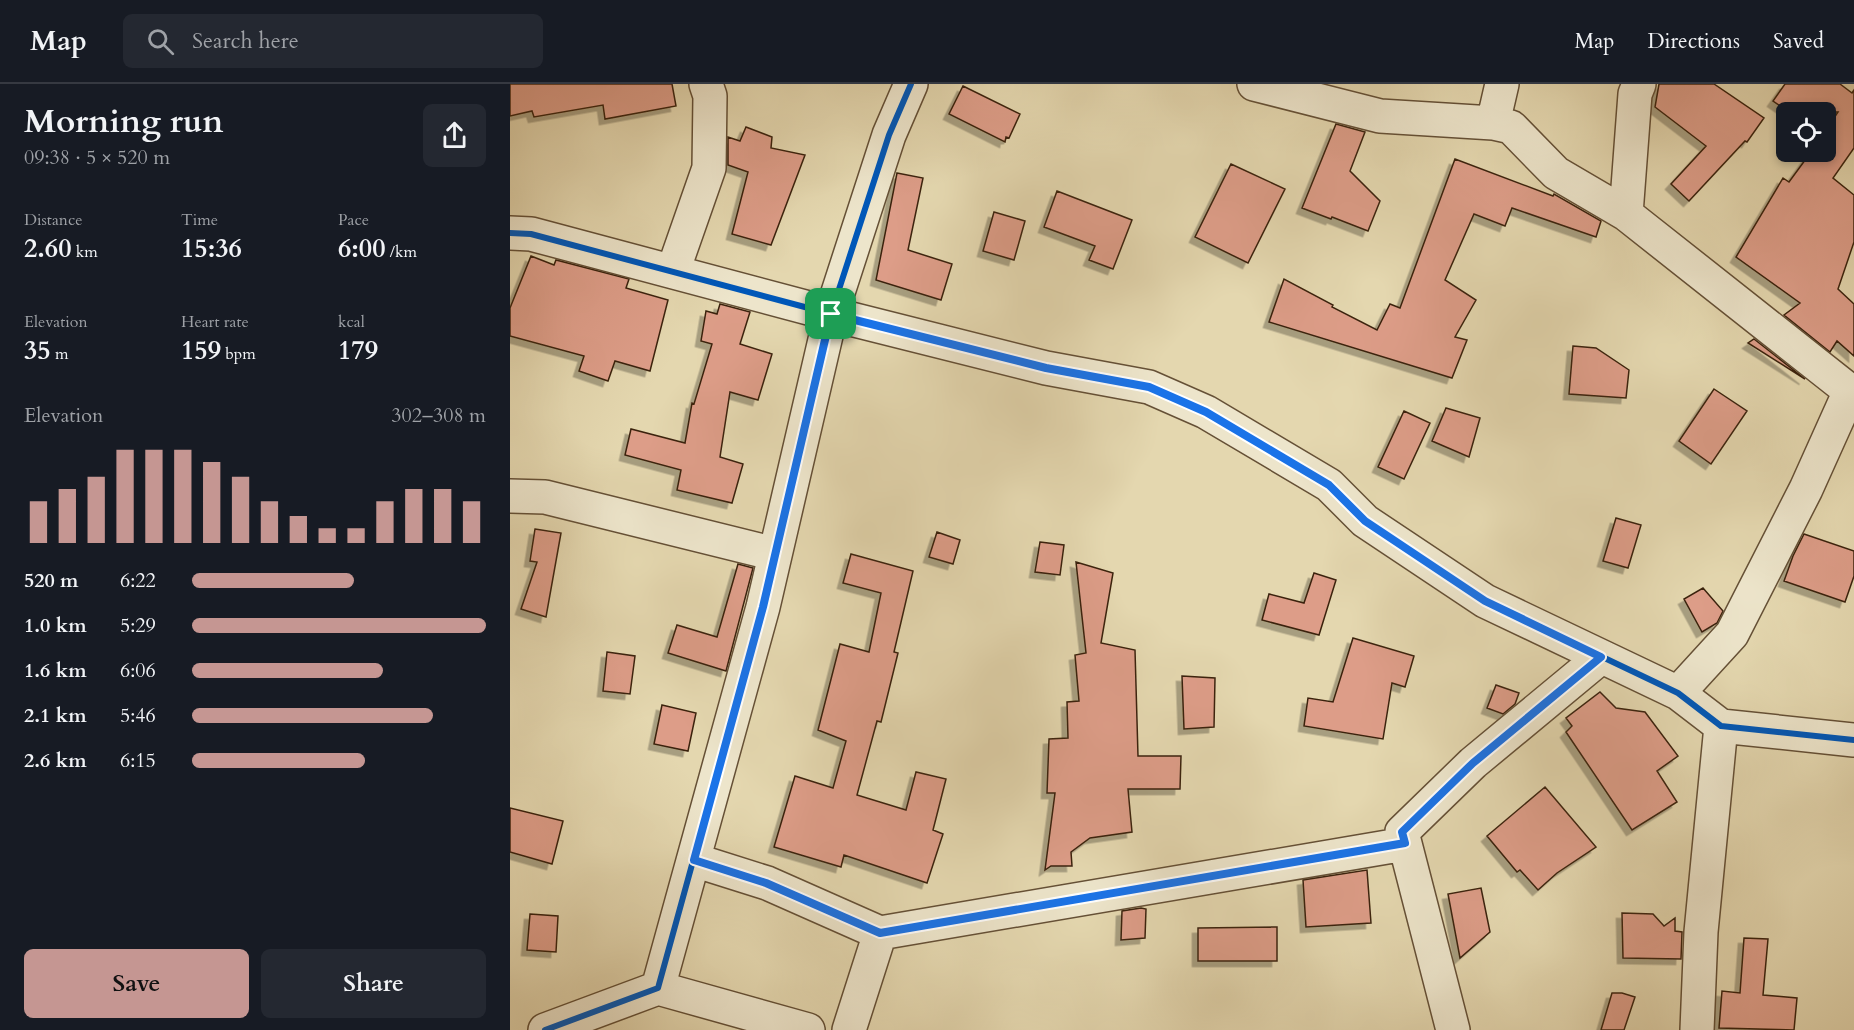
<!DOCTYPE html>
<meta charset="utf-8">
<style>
:root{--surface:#171b24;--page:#242831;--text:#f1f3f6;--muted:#9ea1a6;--line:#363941;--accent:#c59692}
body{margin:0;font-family:Cardo,serif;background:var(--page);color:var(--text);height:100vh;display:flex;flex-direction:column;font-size:22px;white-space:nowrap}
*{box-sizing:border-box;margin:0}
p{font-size:20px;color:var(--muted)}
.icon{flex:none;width:33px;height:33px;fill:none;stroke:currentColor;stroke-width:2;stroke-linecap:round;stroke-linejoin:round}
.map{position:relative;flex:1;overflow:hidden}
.side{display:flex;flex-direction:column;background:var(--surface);width:510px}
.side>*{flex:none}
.buttons{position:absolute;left:1266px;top:18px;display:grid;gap:12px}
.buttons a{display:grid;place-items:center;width:60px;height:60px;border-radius:9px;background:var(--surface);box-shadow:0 3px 9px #0003;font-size:30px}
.pin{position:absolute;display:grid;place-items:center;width:51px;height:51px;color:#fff;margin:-26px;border-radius:12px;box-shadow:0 3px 9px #0006}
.round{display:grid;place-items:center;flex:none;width:63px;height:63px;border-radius:9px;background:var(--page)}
.overview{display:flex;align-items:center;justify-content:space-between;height:102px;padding:0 24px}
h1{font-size:33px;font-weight:600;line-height:45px}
.metrics{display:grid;grid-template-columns:repeat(3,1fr);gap:9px;height:102px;padding:6px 24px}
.metrics div{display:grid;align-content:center}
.metrics b{font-size:26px;font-weight:600}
.metrics small{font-size:16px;font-weight:400}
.metrics p{font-size:16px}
.chart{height:168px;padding:12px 24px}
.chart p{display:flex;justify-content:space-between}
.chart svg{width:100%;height:108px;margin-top:6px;stroke:var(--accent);stroke-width:6}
.action{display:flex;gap:12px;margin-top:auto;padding:12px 24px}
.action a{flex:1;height:69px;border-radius:9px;background:var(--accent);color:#111;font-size:24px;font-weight:600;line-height:69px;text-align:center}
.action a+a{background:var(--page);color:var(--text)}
ul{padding:0 24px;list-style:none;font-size:20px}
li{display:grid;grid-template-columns:96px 72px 1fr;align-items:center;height:45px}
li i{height:15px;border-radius:8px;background:var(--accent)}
header{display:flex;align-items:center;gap:36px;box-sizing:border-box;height:84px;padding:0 30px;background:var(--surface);border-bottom:2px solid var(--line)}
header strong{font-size:28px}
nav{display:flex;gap:33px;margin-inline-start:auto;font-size:21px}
.search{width:420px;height:54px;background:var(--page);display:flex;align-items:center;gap:15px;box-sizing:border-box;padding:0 21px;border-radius:9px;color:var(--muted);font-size:22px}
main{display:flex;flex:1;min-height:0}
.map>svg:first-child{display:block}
.building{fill:#dd9d88;stroke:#3b230e;stroke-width:1.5;filter:url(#shadow)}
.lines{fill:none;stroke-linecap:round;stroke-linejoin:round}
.minor-casing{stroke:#655036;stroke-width:36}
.minor{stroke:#ede5cb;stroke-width:33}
.cycleway-casing{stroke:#ede5cb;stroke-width:10}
.cycleway{stroke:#0057b8;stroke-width:6}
.route-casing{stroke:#fff;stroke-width:12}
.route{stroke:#1a73e8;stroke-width:8}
</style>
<header>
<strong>Map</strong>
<div class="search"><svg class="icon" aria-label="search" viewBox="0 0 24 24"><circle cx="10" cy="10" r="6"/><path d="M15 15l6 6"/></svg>Search here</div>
<nav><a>Map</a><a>Directions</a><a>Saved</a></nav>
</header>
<main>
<section class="side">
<div class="overview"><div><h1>Morning run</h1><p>09:38 · 5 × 520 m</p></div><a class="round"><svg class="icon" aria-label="share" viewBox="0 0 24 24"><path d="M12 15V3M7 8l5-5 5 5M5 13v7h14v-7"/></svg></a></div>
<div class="metrics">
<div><p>Distance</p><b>2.60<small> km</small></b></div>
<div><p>Time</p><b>15:36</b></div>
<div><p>Pace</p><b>6:00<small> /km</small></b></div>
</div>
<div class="metrics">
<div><p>Elevation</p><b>35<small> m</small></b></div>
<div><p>Heart rate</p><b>159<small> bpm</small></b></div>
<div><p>kcal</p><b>179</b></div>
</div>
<div class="chart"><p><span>Elevation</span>302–308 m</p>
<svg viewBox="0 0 160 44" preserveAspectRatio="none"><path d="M5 44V27M15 44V22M25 44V17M35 44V6M45 44V6M55 44V6M65 44V11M75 44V17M85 44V27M95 44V33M105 44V38M115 44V38M125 44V27M135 44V22M145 44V22M155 44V27"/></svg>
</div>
<ul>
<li><b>520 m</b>6:22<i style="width:55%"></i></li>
<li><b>1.0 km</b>5:29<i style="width:100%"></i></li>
<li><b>1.6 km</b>6:06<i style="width:65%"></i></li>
<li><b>2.1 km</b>5:46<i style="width:82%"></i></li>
<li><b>2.6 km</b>6:15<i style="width:59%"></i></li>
</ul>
<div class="action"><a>Save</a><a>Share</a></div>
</section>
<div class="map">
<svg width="1344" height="946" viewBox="0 0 1344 946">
<defs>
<filter id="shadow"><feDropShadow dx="-5.5" dy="5.5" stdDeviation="0" flood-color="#0004"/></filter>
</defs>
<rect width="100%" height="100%" fill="#e4d7af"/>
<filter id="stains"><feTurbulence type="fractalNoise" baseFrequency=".00333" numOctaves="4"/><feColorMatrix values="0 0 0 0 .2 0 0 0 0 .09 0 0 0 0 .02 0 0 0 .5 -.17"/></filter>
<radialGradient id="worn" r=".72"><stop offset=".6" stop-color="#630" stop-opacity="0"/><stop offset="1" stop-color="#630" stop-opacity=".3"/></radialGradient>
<!-- building -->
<path class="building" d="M 0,0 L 162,0 L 166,22 L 95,35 L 93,21 L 24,33 L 22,27 L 0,32 Z
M 1149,0 L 1204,0 L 1254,34 L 1237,58 L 1235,57 L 1179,117 L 1161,100 L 1196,62 L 1145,23 Z
M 1275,0 L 1330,0 L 1342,9 L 1344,6 L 1344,64 L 1323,94 L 1344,111 L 1344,158 L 1328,205 L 1344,220 L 1344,272 L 1327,257 L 1320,268 L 1274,231 L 1290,219 L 1226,173 L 1273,94 L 1279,98 L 1301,68 L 1316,68 L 1316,46 L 1328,28 L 1279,28 L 1263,17 Z
M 453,2 L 510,30 L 499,54 L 496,53 L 495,58 L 439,30 Z
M 826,40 L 855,48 L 840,87 L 870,117 L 858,147 L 822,133 L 821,135 L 792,124 Z
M 236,43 L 262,53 L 261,64 L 295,71 L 261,161 L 222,150 L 238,88 L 218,81 L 218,53 L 230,57 Z
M 945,75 L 1043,112 L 1044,110 L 1091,137 L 1086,153 L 1002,124 L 995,142 L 964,130 L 935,196 L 966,216 L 945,253 L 957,256 L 942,294 L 759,238 L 774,195 L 823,221 L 822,223 L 867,246 L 880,220 L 890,224 Z
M 721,80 L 775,105 L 738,179 L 685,153 Z
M 387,89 L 413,94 L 398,166 L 442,180 L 431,216 L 366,196 Z
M 547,107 L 622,136 L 603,185 L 579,176 L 585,162 L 534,143 Z
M 484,128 L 515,137 L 504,176 L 473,167 Z
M 21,172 L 44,181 L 46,176 L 119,195 L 116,204 L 158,216 L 140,287 L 105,277 L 98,297 L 69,287 L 74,272 L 0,252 L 0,224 Z
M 210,220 L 240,228 L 230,260 L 262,270 L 248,316 L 220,308 L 210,373 L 233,380 L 222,419 L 167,406 L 171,386 L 115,371 L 121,345 L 175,359 L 182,319 L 184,320 L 202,260 L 191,257 L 196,227 L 207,230 Z
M 1244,255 L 1295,295 L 1238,259 Z
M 1063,262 L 1086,264 L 1119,286 L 1116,314 L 1059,310 Z
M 1204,305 L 1237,327 L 1201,380 L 1169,357 Z
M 936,324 L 970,334 L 959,373 L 922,357 Z
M 894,327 L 920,339 L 894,395 L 868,383 Z
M 1106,434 L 1131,441 L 1118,484 L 1093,477 Z
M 25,445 L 51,449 L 36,533 L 11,525 L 27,478 L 20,477 Z
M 427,448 L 450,456 L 443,480 L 419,473 Z
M 1294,450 L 1344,467 L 1344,492 L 1335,518 L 1274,497 L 1283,472 Z
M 530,458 L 554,461 L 550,491 L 525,488 Z
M 341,470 L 403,487 L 384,568 L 388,569 L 371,638 L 367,637 L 347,711 L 396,726 L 406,688 L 436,695 L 423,746 L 433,750 L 417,799 L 334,771 L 331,783 L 264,763 L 285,692 L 323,704 L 336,657 L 308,646 L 330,560 L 359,568 L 371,509 L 333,499 Z
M 566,478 L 603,489 L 591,559 L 625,566 L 628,672 L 671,672 L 670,705 L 618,705 L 622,748 L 580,754 L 561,768 L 562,782 L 541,782 L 535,786 L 545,709 L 537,709 L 539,655 L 558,654 L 557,618 L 569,617 L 565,571 L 576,569 Z
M 228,480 L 243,484 L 216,587 L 158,569 L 167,541 L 207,553 Z
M 804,489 L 826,496 L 809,551 L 752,536 L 759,510 L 794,519 Z
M 1193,504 L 1213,527 L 1207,539 L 1192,548 L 1174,515 Z
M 843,554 L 904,572 L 895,603 L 882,599 L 873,655 L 794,642 L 798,614 L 823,618 Z
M 97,568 L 125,572 L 120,610 L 93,607 Z
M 672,592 L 705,594 L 704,643 L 674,645 Z
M 986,601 L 1009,609 L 1005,620 L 993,630 L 977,624 Z
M 1090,608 L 1106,624 L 1135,628 L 1168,672 L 1147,687 L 1167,718 L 1122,746 L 1056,648 L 1062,642 L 1056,634 Z
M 152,621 L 186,629 L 178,667 L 144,660 Z
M 1035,703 L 1086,763 L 1047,789 L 1028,806 L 1010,786 L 1007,788 L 977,752 Z
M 0,724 L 53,737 L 42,780 L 0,768 Z
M 857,786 L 861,839 L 796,843 L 793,796 Z
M 971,804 L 980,848 L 950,874 L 938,810 Z
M 631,824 L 636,825 L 635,854 L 611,856 L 612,827 Z
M 1112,829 L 1143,830 L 1154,842 L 1165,834 L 1165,847 L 1172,848 L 1171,875 L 1113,874 Z
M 20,830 L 48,832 L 46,868 L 17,866 Z
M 767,843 L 767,877 L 688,877 L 688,844 Z
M 1234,854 L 1258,855 L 1253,911 L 1287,914 L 1284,946 L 1209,944 L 1212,907 L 1230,909 Z
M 1102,909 L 1112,909 L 1125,913 L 1114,946 L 1091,946 Z"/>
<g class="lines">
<!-- minor casing -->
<g class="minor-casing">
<path id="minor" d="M 744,0 L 870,32 L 983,39 L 1001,43 L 1046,89 L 1116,130 L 1340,307 L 1344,312
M 983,39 L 992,0
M 1116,130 L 1125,10 L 1129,0
M 0,149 L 21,150 L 321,230 L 536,284 L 639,303 L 696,328 L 819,401 L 855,437 L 975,517 L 1168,609 L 1211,642 L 1344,656
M 163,187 L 199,84 L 200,12 L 196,0
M 0,412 L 35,413 L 265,470
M 1168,609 L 1222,550 L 1296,405 L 1340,307
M 184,776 L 257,799 L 370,849
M 148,904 L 298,946
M 35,946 L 148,904 L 253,523 L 321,230 L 379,51 L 401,0
M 339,946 L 370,849 L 895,760
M 943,946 L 892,748 L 963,679 L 1091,573
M 1187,946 L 1191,848 L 1211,642"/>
</g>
<!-- minor -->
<use href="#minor" class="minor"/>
<!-- cycleway casing -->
<g class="cycleway-casing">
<path id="cycleway" d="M 0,149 L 21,150 L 321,230 L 536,284 L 639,303 L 696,328 L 819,401 L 855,437 L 975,517 L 1168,609 L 1211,642 L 1344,656
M 35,946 L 148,904 L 253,523 L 321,230 L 379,51 L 401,0"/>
</g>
<!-- cycleway -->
<use href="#cycleway" class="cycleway"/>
</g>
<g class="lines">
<!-- route casing -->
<g class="route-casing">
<path id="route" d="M 321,230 L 536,284 L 639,303 L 696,328 L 819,401 L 855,437 L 975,517 L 1091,573 L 963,679 L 892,748 L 895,759 L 370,849 L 256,799 L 184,776 L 253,523 Z"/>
</g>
<!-- route -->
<use href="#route" class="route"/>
</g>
<rect width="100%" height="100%" filter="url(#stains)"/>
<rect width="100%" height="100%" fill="url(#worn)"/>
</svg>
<div class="buttons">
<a><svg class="icon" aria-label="locate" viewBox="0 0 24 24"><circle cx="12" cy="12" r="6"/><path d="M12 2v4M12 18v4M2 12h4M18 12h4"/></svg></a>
</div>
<div class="pin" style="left:321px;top:230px;background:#1e9e55"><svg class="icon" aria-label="arrive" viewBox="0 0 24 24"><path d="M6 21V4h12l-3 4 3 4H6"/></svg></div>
</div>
</main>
